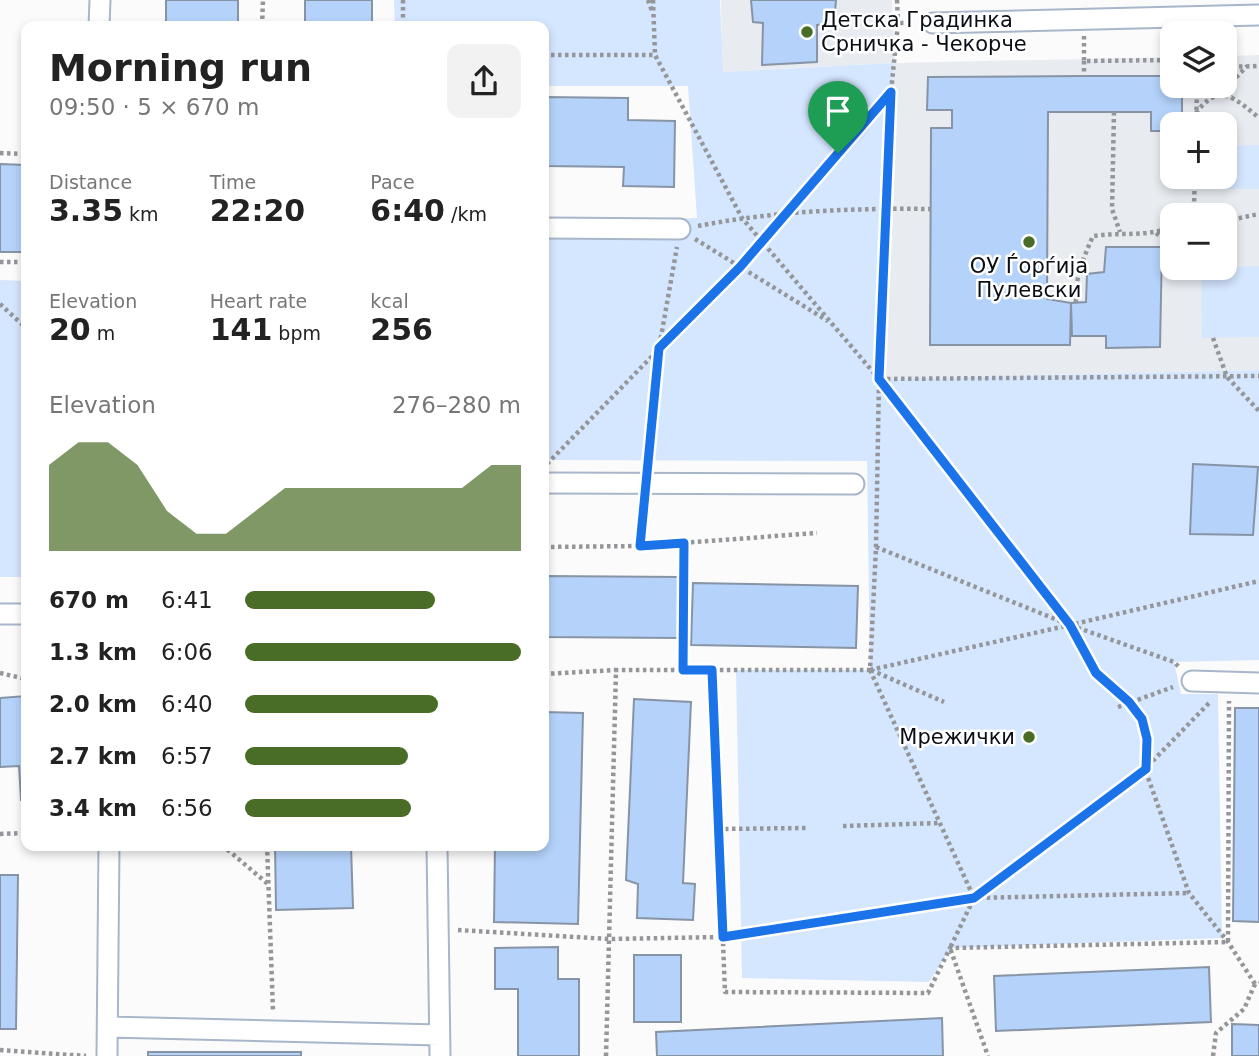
<!DOCTYPE html>
<meta charset="utf-8">
<style>
:root{--surface:#fff;--page:#f2f2f2;--text:#222;--muted:#767676;--accent:#496d26}
body{margin:0;font-family:"DejaVu Sans",sans-serif;background:var(--page);color:var(--text);height:100vh;display:flex;flex-direction:column;font-size:26px;white-space:nowrap}
*{box-sizing:border-box;margin:0}
p{font-size:23px;color:var(--muted)}
.icon{flex:none;width:38px;height:38px;fill:none;stroke:currentColor;stroke-width:2;stroke-linecap:round;stroke-linejoin:round}
.map{position:relative;flex:1;overflow:hidden}
.side{position:absolute;left:21px;top:21px;width:528px;height:830px;display:flex;flex-direction:column;background:var(--surface);border-radius:14px;box-shadow:0 4px 10px #0003}
.side>*{flex:none}
.tools{position:absolute;left:1160px;top:21px;display:grid;gap:14px}
.tools a{display:grid;place-items:center;width:77px;height:77px;border-radius:14px;background:var(--surface);box-shadow:0 4px 10px #0003;font-size:35px}
.pin{position:absolute;display:grid;place-items:center;width:60px;height:60px;color:#fff;margin:-72px -30px;border-radius:50% 50% 50% 0;rotate:-45deg;box-shadow:0 0 7px #0007}
.pin .icon{rotate:45deg}
.round{display:grid;place-items:center;flex:none;width:74px;height:74px;border-radius:14px;background:var(--page)}
.summary{display:flex;align-items:center;justify-content:space-between;height:119px;padding:0 28px}
h1{font-size:38px;font-weight:600;line-height:52px}
.metrics{display:grid;grid-template-columns:repeat(3,1fr);gap:10px;height:119px;padding:7px 28px}
.metrics div{display:grid;align-content:center}
.metrics b{font-size:30px;font-weight:600}
.metrics small{font-size:19px;font-weight:400}
.metrics p{font-size:19px}
.chart{height:196px;padding:14px 28px}
.chart p{display:flex;justify-content:space-between}
.chart svg{width:100%;height:126px;margin-top:7px;fill:var(--accent);opacity:.7}
ul{padding:0 28px;list-style:none;font-size:23px}
li{display:grid;grid-template-columns:112px 84px 1fr;align-items:center;height:52px}
li i{height:18px;border-radius:9px;background:var(--accent)}
.map>svg:first-child{display:block}
.built{fill:#e8ecf1;fill-rule:evenodd}
.green{fill:#d5e6ff}
.building{fill:#b4d2fa;stroke:#8794a6;stroke-width:2}
.lines{fill:none;stroke-linecap:round;stroke-linejoin:round}
.street-casing{stroke:#a8b6c9;stroke-width:23}
.path{stroke:#949699;stroke-width:4.5;stroke-dasharray:3.5 3.5;stroke-linecap:butt}
.street{stroke:#fff;stroke-width:19}
.route-casing{stroke:#fff;stroke-width:14}
.route{stroke:#1a73e8;stroke-width:9}
.poi-dot{fill:#496d26;stroke:#fff;stroke-width:2.5}
.labels{text-anchor:middle;dominant-baseline:central;stroke-width:5;stroke-linejoin:round;paint-order:stroke}
.poi-label{font-size:21px;fill:#0a0e15;stroke:#fff;text-anchor:start}
</style>
<div class="map">
<svg width="1259" height="1056" viewBox="0 0 1259 1056">
<rect width="100%" height="100%" fill="#fbfbfb"/>
<!-- built -->
<path class="built" d="M 721,0 L 892,0 L 895,63 L 1172,57 L 1172,86 L 1225,86 L 1225,56 L 1259,55 L 1259,370 L 879,379 L 894,63 L 722,72 ZM 1172,124 L 1225,124 L 1225,177 L 1172,177 ZM 1172,215 L 1225,215 L 1225,268 L 1172,268 Z"/>
<!-- green -->
<path class="green" d="M 394,0 L 720,0 L 723,72 L 894,63 L 879,379 L 1259,370 L 1259,660 L 1174,662 L 1181,694 L 1218,694 L 1222,938 L 951,948 L 929,982 L 742,978 L 736,670 L 870,670 L 867,461 L 544,460 L 544,222 L 697,218 L 688,86 L 544,86 L 544,26 L 395,26 Z
M 1259,145 L 1259,189 L 1217,189 L 1216,177 L 1225,177 L 1225,146 Z
M 1259,266 L 1259,337 L 1202,338 L 1201,268 Z
M 0,280 L 26,281 L 26,577 L 0,577 Z"/>
<!-- building -->
<path class="building" d="M 166,0 L 238,0 L 238,26 L 166,26 Z
M 305,0 L 372,0 L 372,26 L 305,26 Z
M 751,0 L 836,0 L 834,24 L 817,25 L 817,62 L 762,65 L 763,23 L 753,22 Z
M 1084,76 L 1172,76 L 1172,86 L 1182,86 L 1182,124 L 1172,124 L 1172,131 L 1151,131 L 1151,112 L 1048,112 L 1047,299 L 1071,303 L 1070,345 L 930,345 L 931,128 L 952,128 L 952,110 L 927,110 L 928,77 Z
M 544,97 L 628,98 L 628,120 L 675,121 L 674,187 L 623,186 L 624,167 L 544,166 Z
M 0,164 L 26,165 L 26,252 L 0,252 Z
M 1106,247 L 1162,247 L 1160,347 L 1106,348 L 1106,336 L 1072,336 L 1071,303 L 1086,302 L 1087,274 L 1104,272 Z
M 1193,464 L 1258,467 L 1253,535 L 1190,534 Z
M 544,576 L 679,577 L 678,638 L 544,637 Z
M 693,583 L 858,586 L 856,648 L 691,645 Z
M 26,696 L 26,800 L 21,800 L 19,766 L 0,767 L 0,698 Z
M 634,699 L 691,702 L 683,883 L 695,884 L 693,920 L 637,918 L 638,884 L 626,880 Z
M 1235,708 L 1259,708 L 1259,922 L 1233,921 Z
M 544,712 L 583,713 L 578,924 L 494,922 L 495,845 L 544,845 Z
M 275,845 L 351,845 L 353,908 L 276,910 Z
M 0,875 L 18,875 L 16,1029 L 0,1029 Z
M 558,947 L 558,979 L 579,979 L 579,1056 L 518,1056 L 518,989 L 495,989 L 495,948 Z
M 634,955 L 681,955 L 681,1022 L 634,1022 Z
M 1209,967 L 1211,1022 L 996,1031 L 994,976 Z
M 942,1018 L 943,1056 L 657,1056 L 656,1032 Z
M 1232,1024 L 1259,1025 L 1259,1056 L 1232,1056 Z
M 148,1052 L 301,1052 L 301,1056 L 148,1056 Z"/>
<g class="lines">
<!-- street casing -->
<g class="street-casing">
<path id="street" d="M 933,23 L 1259,15
M 99,26 L 100,0
M 544,228 L 680,229
M 544,483 L 854,484
M 0,614 L 26,614
M 1192,681 L 1259,683
M 437,845 L 440,1056
M 108,1027 L 439,1035
M 107,1056 L 109,845"/>
</g>
<!-- path -->
<path class="path" d="M 403,0 L 403,26
M 648,0 L 652,11
M 897,0 L 898,23
M 262,26 L 263,0
M 1084,36 L 1084,61 L 1172,60
M 544,55 L 655,55
M 1084,61 L 1084,76
M 1225,67 L 1259,66
M 1230,96 L 1230,84 L 1247,66
M 1114,112 L 1112,209 L 1120,232
M 1196,113 C 1219,82 1235,98 1259,118
M 1196,124 L 1197,91 L 1200,86
M 0,153 L 26,154
M 1195,177 L 1194,204 L 1203,215
M 1225,221 L 1259,214
M 698,226 C 774,211 854,208 931,209
M 1156,233 L 1172,245
M 695,239 L 828,321
M 0,262 L 26,262
M 1076,302 C 1075,277 1083,259 1093,236 C 1120,232 1148,237 1172,227
M 0,304 L 26,328
M 1213,338 L 1227,377 L 1259,411
M 880,379 L 1259,376
M 547,464 L 739,267 L 891,93
M 648,464 L 659,348 L 677,247
M 640,546 L 645,501
M 544,547 L 640,546 L 817,533
M 876,547 L 1070,625 L 1174,662 L 1180,668
M 683,670 L 684,543
M 712,670 L 725,992 L 928,993 L 950,948 L 1228,942 L 1229,701
M 870,670 L 1070,625 L 879,379 L 891,92 L 898,23 L 913,23
M 870,670 L 974,898 L 950,948 L 988,1056
M 871,670 L 944,702
M 0,673 L 26,679
M 544,674 L 616,670
M 1118,707 L 1173,687
M 843,826 L 940,823
M 718,829 L 807,828
M 0,834 L 26,833
M 222,845 L 268,884
M 267,845 L 273,1011
M 975,897 L 1145,769 L 1210,702
M 458,930 L 609,939 L 723,937 L 974,898 L 1189,893
M 1255,984 L 1228,942 L 1189,893 L 1145,769 L 1147,739 L 1142,719 L 1129,702 L 1096,673 L 1070,625 L 1259,581
M 0,1050 L 86,1056
M 606,1056 L 616,670 L 870,670 L 876,547 L 879,379 L 742,218 L 655,55 L 653,0
M 1213,1056 L 1216,1033 L 1244,1009 L 1255,984 L 1259,983"/>
<!-- street -->
<use href="#street" class="street"/>
</g>
<g class="lines">
<!-- route casing -->
<g class="route-casing">
<path id="route" d="M 891,92 L 879,379 L 1070,625 L 1096,673 L 1129,702 L 1142,719 L 1147,739 L 1146,769 L 974,898 L 723,937 L 712,670 L 683,670 L 684,543 L 640,546 L 659,348 L 740,267 Z"/>
</g>
<!-- route -->
<use href="#route" class="route"/>
</g>
<!-- markers -->
<g class="poi-dot">
<circle cx="807" cy="32" r="7"/>
<circle cx="1029" cy="242" r="7"/>
<circle cx="1029" cy="737" r="7"/>
</g>
<g class="labels">
<!-- poi labels -->
<g class="poi-label">
<text x="821" y="20">Детска Градинка<tspan x="821" dy="24">Срничка - Чекорче</tspan></text>
<text x="1029" y="266" text-anchor="middle">ОУ Ѓорѓија<tspan x="1029" dy="24">Пулевски</tspan></text>
<text x="1015" y="737" text-anchor="end">Мрежички</text>
</g>
</g>
</svg>
<div class="tools">
<a><svg class="icon" aria-label="layers" viewBox="0 0 24 24"><path d="M12 4l9 5-9 5-9-5zM3 14l9 5 9-5"/></svg></a>
<a>+</a>
<a>−</a>
</div>
<div class="pin" style="left:838px;top:153px;background:#1e9e55"><svg class="icon" aria-label="arrive" viewBox="0 0 24 24"><path d="M6 21V4h12l-3 4 3 4H6"/></svg></div>
<section class="side">
<div class="summary"><div><h1>Morning run</h1><p>09:50 · 5 × 670 m</p></div><a class="round"><svg class="icon" aria-label="share" viewBox="0 0 24 24"><path d="M12 15V3M7 8l5-5 5 5M5 13v7h14v-7"/></svg></a></div>
<div class="metrics">
<div><p>Distance</p><b>3.35<small> km</small></b></div>
<div><p>Time</p><b>22:20</b></div>
<div><p>Pace</p><b>6:40<small> /km</small></b></div>
</div>
<div class="metrics">
<div><p>Elevation</p><b>20<small> m</small></b></div>
<div><p>Heart rate</p><b>141<small> bpm</small></b></div>
<div><p>kcal</p><b>256</b></div>
</div>
<div class="chart"><p><span>Elevation</span>276–280 m</p>
<svg viewBox="0 0 160 44" preserveAspectRatio="none"><path d="M0 44V14L10 6L20 6L30 14L40 30L50 38L60 38L70 30L80 22L90 22L100 22L110 22L120 22L130 22L140 22L150 14L160 14V44z"/></svg>
</div>
<ul>
<li><b>670 m</b>6:41<i style="width:69%"></i></li>
<li><b>1.3 km</b>6:06<i style="width:100%"></i></li>
<li><b>2.0 km</b>6:40<i style="width:70%"></i></li>
<li><b>2.7 km</b>6:57<i style="width:59%"></i></li>
<li><b>3.4 km</b>6:56<i style="width:60%"></i></li>
</ul>
</section>
</div>
